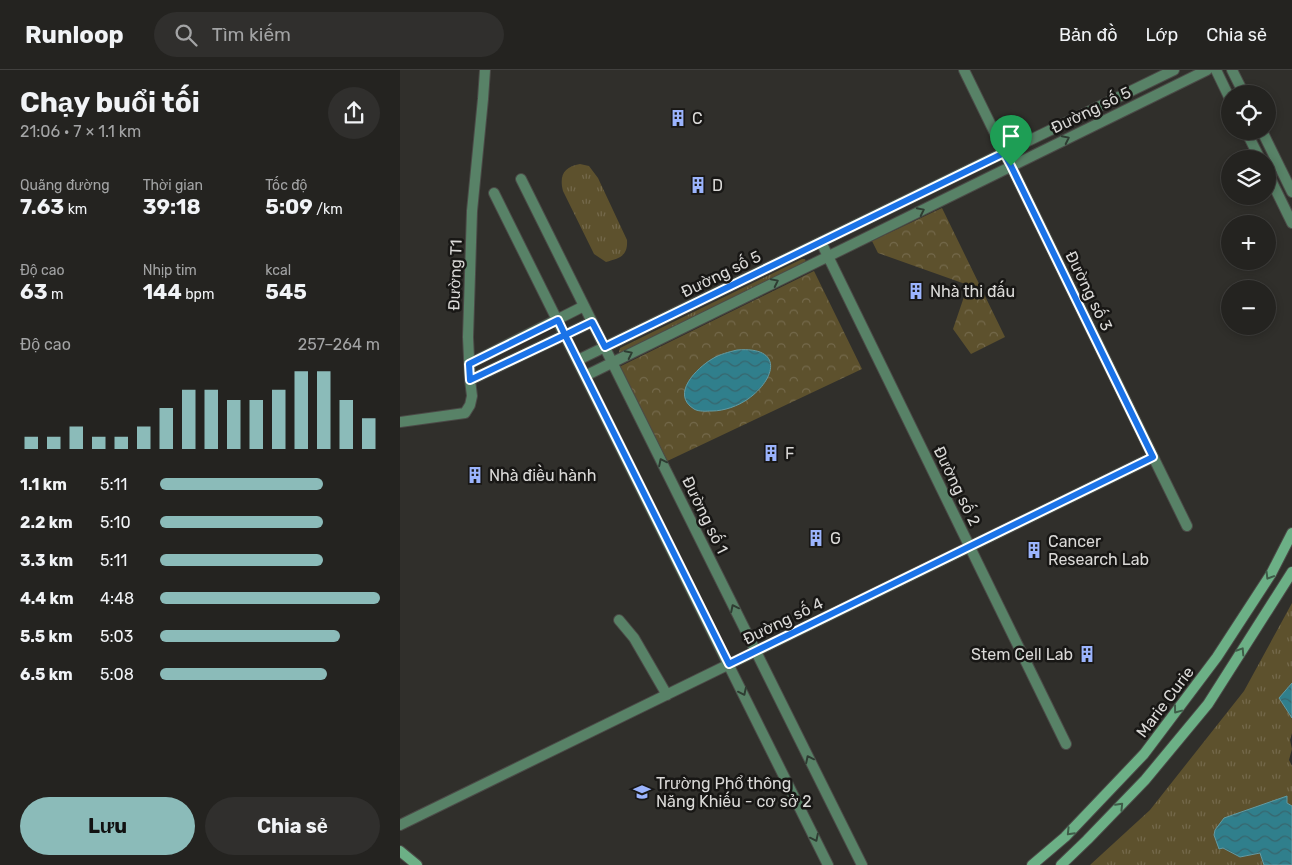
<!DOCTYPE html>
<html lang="vi">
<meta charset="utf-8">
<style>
:root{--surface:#242320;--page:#302f2d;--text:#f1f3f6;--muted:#a3a4a5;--line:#41403e;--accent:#8bbbb9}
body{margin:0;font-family:Rubik,sans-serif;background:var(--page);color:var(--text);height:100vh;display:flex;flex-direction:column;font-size:19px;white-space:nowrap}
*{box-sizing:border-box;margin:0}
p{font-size:16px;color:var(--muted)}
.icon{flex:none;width:28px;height:28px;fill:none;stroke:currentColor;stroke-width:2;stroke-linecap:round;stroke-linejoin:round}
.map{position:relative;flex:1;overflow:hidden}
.side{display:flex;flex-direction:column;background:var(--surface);width:400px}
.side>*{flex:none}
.buttons{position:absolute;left:821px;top:15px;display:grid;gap:10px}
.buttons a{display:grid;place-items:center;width:55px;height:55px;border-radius:50%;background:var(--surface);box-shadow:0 2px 8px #0003,0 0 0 1px var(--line);font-size:25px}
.pin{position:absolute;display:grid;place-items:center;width:42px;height:42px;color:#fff;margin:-51px -21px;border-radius:50% 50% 50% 0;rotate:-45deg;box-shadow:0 0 5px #0007}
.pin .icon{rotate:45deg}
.round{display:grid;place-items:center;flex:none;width:52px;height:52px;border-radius:26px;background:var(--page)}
.head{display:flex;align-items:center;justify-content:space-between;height:85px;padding:0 20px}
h1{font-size:28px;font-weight:700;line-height:38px}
.metrics{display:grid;grid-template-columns:repeat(3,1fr);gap:8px;height:85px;padding:5px 20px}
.metrics div{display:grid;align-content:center}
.metrics b{font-size:21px;font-weight:700}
.metrics small{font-size:14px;font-weight:400}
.metrics p{font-size:14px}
.chart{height:140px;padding:10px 20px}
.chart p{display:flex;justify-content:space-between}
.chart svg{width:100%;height:90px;margin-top:5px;stroke:var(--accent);stroke-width:6}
.button{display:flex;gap:10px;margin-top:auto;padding:10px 20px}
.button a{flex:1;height:58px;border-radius:30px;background:var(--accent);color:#111;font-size:20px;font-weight:700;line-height:58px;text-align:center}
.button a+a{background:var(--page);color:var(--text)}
ul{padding:0 20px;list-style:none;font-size:16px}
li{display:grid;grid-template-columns:80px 60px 1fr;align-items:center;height:38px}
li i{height:12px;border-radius:6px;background:var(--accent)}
header{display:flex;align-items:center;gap:30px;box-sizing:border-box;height:70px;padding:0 25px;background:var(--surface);border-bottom:1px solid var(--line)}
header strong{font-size:24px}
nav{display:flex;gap:28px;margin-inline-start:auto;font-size:18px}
.search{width:350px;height:45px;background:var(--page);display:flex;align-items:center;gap:12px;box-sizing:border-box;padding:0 18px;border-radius:28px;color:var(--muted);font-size:19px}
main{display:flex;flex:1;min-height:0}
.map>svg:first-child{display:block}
.grass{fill:url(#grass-tufts)}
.park{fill:url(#park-crowns)}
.water{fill:url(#water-waves);stroke:#639aa2}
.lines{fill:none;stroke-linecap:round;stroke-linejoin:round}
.street-casing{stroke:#4b4a47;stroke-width:12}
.secondary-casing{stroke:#4b4a47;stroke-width:12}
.street{stroke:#588267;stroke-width:10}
.secondary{stroke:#6cb086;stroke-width:10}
.oneway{stroke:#2e3c32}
.oneway2{stroke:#3e5c48}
.route-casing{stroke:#fff;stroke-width:10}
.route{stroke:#1a73e8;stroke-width:6}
.labels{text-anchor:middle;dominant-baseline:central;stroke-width:5;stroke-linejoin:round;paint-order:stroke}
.street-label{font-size:16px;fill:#dad9d7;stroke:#181715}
.poi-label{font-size:16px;fill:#dad9d7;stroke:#181715;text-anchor:start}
</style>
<header>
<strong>Runloop</strong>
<div class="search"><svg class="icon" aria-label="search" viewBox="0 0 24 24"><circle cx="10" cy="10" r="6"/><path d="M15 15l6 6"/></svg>Tìm kiếm</div>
<nav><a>Bản đồ</a><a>Lớp</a><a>Chia sẻ</a></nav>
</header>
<main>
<section class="side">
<div class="head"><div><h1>Chạy buổi tối</h1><p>21:06 · 7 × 1.1 km</p></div><a class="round"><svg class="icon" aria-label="share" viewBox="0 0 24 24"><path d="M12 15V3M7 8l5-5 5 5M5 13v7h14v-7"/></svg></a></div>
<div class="metrics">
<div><p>Quãng đường</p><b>7.63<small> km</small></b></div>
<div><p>Thời gian</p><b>39:18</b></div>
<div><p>Tốc độ</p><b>5:09<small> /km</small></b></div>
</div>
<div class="metrics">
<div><p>Độ cao</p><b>63<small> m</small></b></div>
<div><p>Nhịp tim</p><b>144<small> bpm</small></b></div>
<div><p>kcal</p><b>545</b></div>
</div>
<div class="chart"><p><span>Độ cao</span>257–264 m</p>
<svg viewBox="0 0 160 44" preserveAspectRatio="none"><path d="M5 44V38M15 44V38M25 44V33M35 44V38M45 44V38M55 44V33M65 44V24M75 44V15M85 44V15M95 44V20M105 44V20M115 44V15M125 44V6M135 44V6M145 44V20M155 44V29"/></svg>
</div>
<ul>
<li><b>1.1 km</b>5:11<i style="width:74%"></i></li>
<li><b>2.2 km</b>5:10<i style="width:74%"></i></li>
<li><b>3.3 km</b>5:11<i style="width:74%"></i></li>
<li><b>4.4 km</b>4:48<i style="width:100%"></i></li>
<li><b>5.5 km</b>5:03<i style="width:82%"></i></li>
<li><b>6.5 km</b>5:08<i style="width:76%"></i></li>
</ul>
<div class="button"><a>Lưu</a><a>Chia sẻ</a></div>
</section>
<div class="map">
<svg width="892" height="795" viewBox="0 0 892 795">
<defs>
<pattern id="grass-tufts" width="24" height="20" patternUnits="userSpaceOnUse" patternTransform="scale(1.25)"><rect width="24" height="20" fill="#5d512d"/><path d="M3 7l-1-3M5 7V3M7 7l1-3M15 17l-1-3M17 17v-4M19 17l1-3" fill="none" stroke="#74694b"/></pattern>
<pattern id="park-crowns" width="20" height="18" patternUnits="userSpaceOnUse" patternTransform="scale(1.25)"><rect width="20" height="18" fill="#5d512d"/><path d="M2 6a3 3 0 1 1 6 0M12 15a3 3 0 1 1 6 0" fill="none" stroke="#74694b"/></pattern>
<pattern id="water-waves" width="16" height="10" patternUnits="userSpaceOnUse" patternTransform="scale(1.25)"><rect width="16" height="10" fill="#307f8c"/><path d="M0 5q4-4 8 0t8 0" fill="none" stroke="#37666e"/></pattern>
</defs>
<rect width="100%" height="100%" fill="#302f2b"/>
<!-- grass -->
<path class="grass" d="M 180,94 L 189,96 L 198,108 L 227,170 C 228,186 220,188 206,192 L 194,184 L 163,121 C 159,105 164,97 180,94 Z
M 402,189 L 405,189 L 406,192 L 221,283 L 219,282 L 220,278 Z
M 892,533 L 892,613 L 879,628 L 892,648 L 892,663 L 890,670 L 892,679 L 889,690 L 892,696 L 892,736 L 887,733 L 887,727 L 823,778 L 840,787 L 860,783 L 864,795 L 690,795 L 750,740 L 844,621 Z"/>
<!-- park -->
<path class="park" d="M 542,138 L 605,267 L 571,284 L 553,259 L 568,215 L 478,183 L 472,171 Z
M 414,201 L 462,299 L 261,394 L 217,298 Z"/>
<!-- water -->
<path class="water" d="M 337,280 C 384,276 376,309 348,329 C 338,336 324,341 312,341 C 306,341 299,342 294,339 C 270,324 297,298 312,289 C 320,284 329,282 337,280 Z
M 892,613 L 892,648 L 879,628 Z
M 887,726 L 887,733 L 892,736 L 892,795 L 864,795 L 860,783 L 840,787 L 823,778 L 819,779 L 814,765 L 815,760 L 824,748 Z"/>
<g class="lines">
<!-- street casing -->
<g class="street-casing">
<path id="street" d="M 564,0 L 787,456
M 816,0 L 830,29
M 832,0 L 844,24
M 846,61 L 860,89
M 862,61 L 892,122
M 868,104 L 892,153
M 121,109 L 462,795
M 94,123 L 428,795
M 421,172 L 666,674
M 178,290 L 774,0
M 69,294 L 184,236
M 185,306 L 807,0
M 70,310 L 192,252
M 0,352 L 65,343 L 70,335 L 72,326 L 70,310 L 68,267 L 72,141 L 83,29 L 85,0
M 219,550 L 234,568 L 267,625
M 0,755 L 753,387"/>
</g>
<!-- secondary casing -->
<g class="secondary-casing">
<path id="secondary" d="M 0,781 L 17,795
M 632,795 L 665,767 L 744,684 L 817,587 L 871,504 L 892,463
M 661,795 L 687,770 L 745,710 L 808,634 L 892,502"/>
</g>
<!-- street -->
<use href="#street" class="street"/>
<!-- secondary -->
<use href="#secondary" class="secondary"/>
</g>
<!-- one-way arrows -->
<defs><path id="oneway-chevron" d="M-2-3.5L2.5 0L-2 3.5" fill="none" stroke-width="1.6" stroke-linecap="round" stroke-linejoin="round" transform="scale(1.25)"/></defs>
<g class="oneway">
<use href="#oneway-chevron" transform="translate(666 69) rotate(-26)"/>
<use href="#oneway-chevron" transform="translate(521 141) rotate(-26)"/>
<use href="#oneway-chevron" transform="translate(375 212) rotate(-26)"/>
<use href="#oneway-chevron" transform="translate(229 284) rotate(-26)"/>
<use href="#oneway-chevron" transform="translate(262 392) rotate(-116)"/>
<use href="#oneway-chevron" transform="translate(334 538) rotate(-116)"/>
<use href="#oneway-chevron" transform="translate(343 622) rotate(64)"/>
<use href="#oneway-chevron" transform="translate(409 689) rotate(-116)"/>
<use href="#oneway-chevron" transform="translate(415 768) rotate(64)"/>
</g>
<g class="oneway2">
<use href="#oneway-chevron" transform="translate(869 506) rotate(121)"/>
<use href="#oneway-chevron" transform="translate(841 581) rotate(-57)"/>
<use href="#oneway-chevron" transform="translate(777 640) rotate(127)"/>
<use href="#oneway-chevron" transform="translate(720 736) rotate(-46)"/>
<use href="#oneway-chevron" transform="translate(670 762) rotate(134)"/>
</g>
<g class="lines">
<!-- route casing -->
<g class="route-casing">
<path id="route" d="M 611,96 L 604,83 L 205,277 L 192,252 L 165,265 L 158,250 L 69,294 L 70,310 L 165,265 L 329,594 L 753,387 L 611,96"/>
</g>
<!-- route -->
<use href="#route" class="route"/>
</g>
<!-- icons -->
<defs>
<g id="building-bare" transform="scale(1.35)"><path d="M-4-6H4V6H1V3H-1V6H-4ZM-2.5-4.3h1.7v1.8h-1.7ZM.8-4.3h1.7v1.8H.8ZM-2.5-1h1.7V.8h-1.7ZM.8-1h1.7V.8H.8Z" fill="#9bb4fd" stroke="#181715" stroke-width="2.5" paint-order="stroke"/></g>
<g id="school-bare" transform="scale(1.35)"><path d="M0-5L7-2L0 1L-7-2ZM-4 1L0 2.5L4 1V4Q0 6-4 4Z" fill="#9bb4fd" stroke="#181715" stroke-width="2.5" paint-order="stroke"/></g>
</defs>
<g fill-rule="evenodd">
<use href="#building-bare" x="278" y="48"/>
<use href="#building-bare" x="298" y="115"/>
<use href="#building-bare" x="516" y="221"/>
<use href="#building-bare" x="371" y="383"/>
<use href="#building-bare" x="75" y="405"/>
<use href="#building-bare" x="416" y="468"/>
<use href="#building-bare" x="634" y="480"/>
<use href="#building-bare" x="687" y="584"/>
<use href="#school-bare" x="242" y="722"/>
</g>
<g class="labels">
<!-- street labels -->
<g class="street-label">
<text transform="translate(691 40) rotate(-26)">Đường số 5</text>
<text transform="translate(321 204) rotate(-26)">Đường số 5</text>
<text transform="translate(55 205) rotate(-88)">Đường T1</text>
<text transform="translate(689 221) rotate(64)">Đường số 3</text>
<text transform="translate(557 416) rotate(64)">Đường số 2</text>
<text transform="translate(305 445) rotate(64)">Đường số 1</text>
<text transform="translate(383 551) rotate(-26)">Đường số 4</text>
<text transform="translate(765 632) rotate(-53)">Marie Curie</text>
</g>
<!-- poi labels -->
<g class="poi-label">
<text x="292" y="48">C</text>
<text x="312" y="115">D</text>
<text x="530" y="221">Nhà thi đấu</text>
<text x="385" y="383">F</text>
<text x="89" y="405">Nhà điều hành</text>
<text x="430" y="468">G</text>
<text x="648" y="471">Cancer<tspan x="648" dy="18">Research Lab</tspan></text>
<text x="673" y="584" text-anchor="end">Stem Cell Lab</text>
<text x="256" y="713">Trường Phổ thông<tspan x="256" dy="18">Năng Khiếu - cơ sở 2</tspan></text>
</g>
</g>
</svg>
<div class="buttons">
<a><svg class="icon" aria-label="locate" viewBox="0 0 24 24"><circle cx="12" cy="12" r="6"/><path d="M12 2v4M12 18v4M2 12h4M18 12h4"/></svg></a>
<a><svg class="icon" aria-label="layers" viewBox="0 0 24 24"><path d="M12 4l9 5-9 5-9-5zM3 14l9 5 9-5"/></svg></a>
<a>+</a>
<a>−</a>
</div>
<div class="pin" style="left:611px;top:96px;background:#1e9e55"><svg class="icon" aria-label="arrive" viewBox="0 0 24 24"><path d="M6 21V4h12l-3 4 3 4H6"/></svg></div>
</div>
</main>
